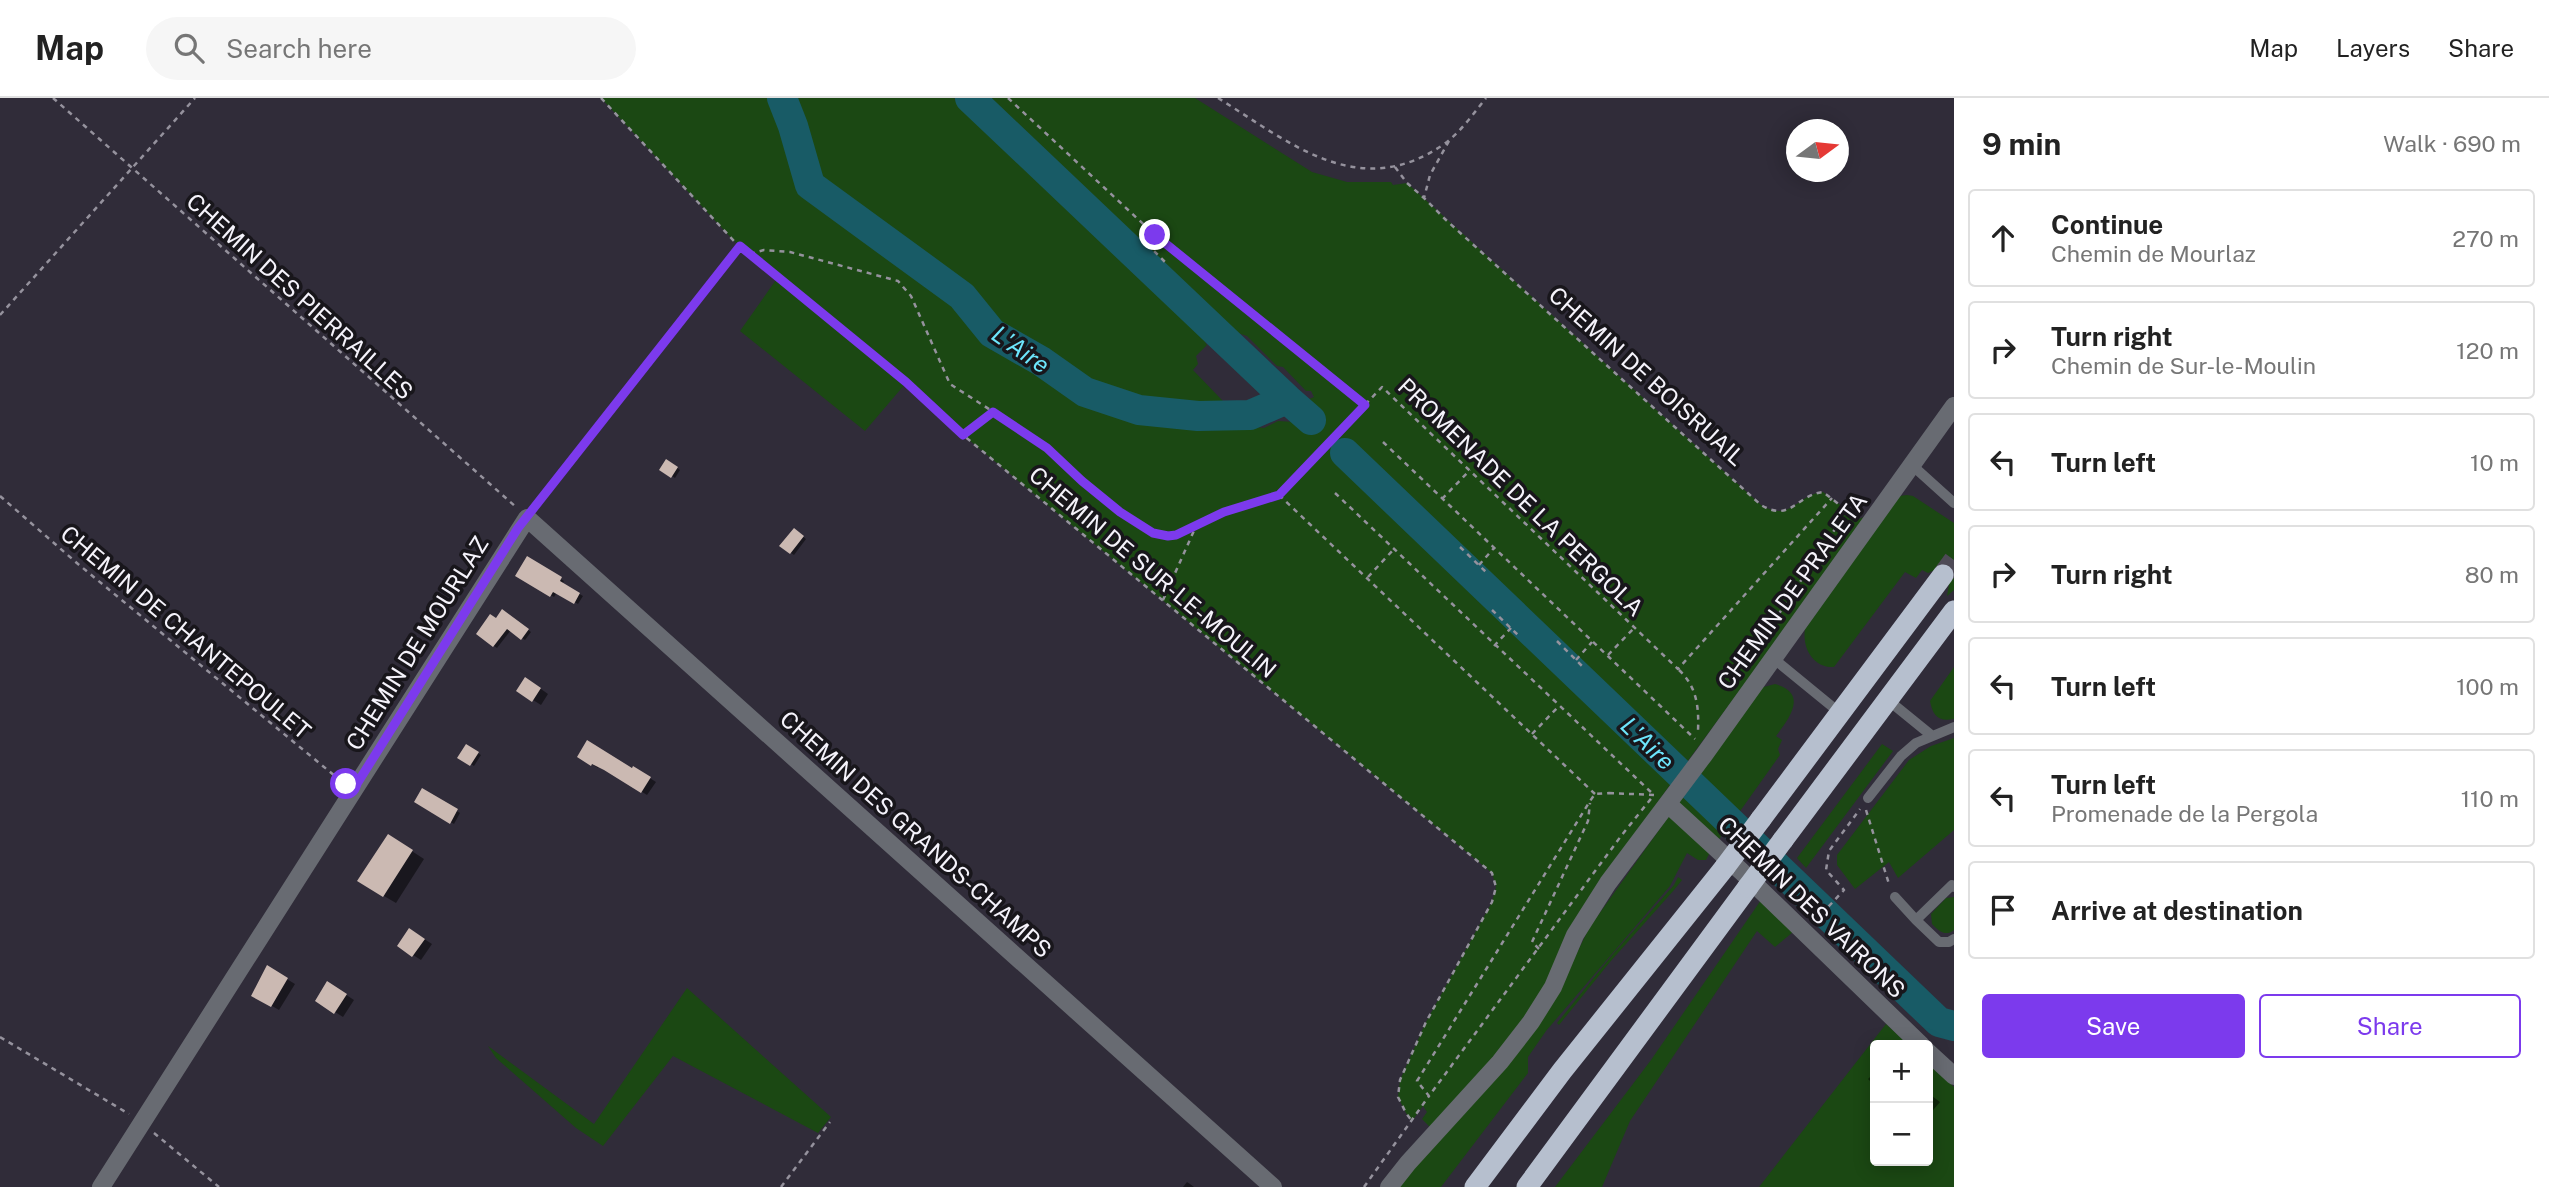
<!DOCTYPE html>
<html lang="en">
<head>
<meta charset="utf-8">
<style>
  :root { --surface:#fff; --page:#f6f6f6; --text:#222; --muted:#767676; --line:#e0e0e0; --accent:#7c3aed }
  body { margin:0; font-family:"Public Sans",sans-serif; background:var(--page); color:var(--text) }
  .controls { position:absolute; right:21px; bottom:21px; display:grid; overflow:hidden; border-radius:7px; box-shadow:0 4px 18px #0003 }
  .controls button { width:63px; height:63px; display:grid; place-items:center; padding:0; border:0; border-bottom:2px solid var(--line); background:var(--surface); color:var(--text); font:35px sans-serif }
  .compass { position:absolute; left:1786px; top:21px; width:63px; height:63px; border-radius:50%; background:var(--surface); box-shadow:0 4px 18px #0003; rotate:75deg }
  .stop { position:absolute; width:21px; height:21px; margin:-16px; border:5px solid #7c3aed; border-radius:50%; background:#fff }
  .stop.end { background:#7c3aed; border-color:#fff; box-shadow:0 2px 7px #0008 }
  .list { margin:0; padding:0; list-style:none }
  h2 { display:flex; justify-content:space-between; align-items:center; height:91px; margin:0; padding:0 28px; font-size:30px }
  h2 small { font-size:23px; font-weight:400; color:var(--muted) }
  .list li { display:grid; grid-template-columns:46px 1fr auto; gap:21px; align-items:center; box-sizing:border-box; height:98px; margin:0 14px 14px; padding:0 14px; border:2px solid var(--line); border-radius:7px }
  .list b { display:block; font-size:26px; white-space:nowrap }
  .list p { margin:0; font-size:23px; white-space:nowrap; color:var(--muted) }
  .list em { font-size:23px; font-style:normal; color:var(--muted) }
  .actions { display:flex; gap:14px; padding:21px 28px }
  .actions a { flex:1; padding:16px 0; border:2px solid var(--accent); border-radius:7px; text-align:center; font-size:24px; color:var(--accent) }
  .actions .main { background:var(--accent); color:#fff }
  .icon { flex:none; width:38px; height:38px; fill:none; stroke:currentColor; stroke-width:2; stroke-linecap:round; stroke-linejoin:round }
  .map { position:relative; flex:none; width:1954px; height:1089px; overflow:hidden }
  header { display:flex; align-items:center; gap:42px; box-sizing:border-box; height:98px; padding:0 35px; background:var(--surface); border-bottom:2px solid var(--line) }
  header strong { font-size:33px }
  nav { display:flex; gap:38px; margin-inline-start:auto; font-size:24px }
  .search { width:490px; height:63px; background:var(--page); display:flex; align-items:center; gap:18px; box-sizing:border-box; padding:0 24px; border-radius:38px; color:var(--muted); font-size:26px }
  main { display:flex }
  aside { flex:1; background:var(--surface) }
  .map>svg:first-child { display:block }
  .green { fill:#1b4813 }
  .shadow { fill:#0007 }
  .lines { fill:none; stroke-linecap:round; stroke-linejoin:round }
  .river { stroke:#185b66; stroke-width:30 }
  .building { fill:#cbb9b2 }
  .highway-tunnel { stroke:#4e4a56; stroke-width:21; stroke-dasharray:21 10; stroke-linecap:butt }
  .path { stroke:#95929d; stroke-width:2.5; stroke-dasharray:5 5; stroke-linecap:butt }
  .lane { stroke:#686b72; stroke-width:10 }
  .street { stroke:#686b72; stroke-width:18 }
  .highway { stroke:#b6bfce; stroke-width:21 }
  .highway-bridge { stroke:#b6bfce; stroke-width:21 }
  .route { stroke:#7c3aed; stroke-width:9 }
  .labels { text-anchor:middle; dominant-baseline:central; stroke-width:7; stroke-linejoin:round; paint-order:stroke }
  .street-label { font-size:23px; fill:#f5f3fb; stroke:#18161b }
  .water-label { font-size:24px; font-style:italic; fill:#6de6fc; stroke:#18161b }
</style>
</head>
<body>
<header>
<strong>Map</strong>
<div class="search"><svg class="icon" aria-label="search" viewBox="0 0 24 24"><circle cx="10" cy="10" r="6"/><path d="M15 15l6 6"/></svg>Search here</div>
<nav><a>Map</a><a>Layers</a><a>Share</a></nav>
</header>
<main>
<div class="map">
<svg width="1954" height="1089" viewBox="0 0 1954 1089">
  <rect width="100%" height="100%" fill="#302c39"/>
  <path class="green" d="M 601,0 L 954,0 L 1134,176 L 1195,228 L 1207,247 L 1196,258 L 1198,266 L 1193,272 L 1247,328 L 1264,330 L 1278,323 L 1311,325 L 1309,301 L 1314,299 L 1311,293 L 1306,293 L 1283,269 L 1277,268 L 1247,238 L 1238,235 L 991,0 L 1195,0 L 1312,74 L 1347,84 L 1391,84 L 1393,87 L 1407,85 L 1761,407 C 1791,425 1796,397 1823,394 L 1859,421 L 1869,417 L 1659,702 L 1608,785 L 1553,889 L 1436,1035 L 1422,1021 L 1427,1014 L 1423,1008 L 1412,1023 L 1406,1015 L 1398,999 L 1400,982 L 1426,924 L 1492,804 L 1496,789 L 1492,775 L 963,337 L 906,285 L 865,333 L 740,233 L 778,179 L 734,143 Z
    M 1907,397 L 1913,398 L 1954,425 L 1954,492 L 1947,498 L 1950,481 L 1939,470 L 1928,475 L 1922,472 L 1916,480 L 1905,474 L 1834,569 C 1813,570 1802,550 1805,531 L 1899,398 Z
    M 1954,569 L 1954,621 C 1938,624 1933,618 1930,603 Z
    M 1775,586 C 1809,595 1789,621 1776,638 L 1782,642 L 1778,651 L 1780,657 L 1738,716 L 1697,676 L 1760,590 Z
    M 1954,640 L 1954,732 L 1898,780 L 1889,764 L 1855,791 L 1837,767 L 1837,757 L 1909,662 L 1931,648 Z
    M 1882,646 L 1893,653 L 1806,770 L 1797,760 Z
    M 1685,694 L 1725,733 L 1717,744 L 1678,708 L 1678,702 Z
    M 1669,718 L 1710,754 L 1706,762 L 1698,762 L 1687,755 L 1670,788 L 1546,933 L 1528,959 L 1528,975 L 1441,1089 L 1397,1089 L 1554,902 L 1589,830 Z
    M 1678,779 L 1682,782 L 1674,792 L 1610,864 L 1559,927 L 1557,925 L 1613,856 L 1674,787 Z
    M 1954,799 L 1954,832 C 1945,839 1939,833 1932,826 L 1931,816 L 1946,800 Z
    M 1761,802 L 1793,834 L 1775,849 L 1757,833 L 1630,1023 L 1602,1089 L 1555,1089 L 1651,962 Z
    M 687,890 L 831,1019 L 818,1035 L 673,958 L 603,1048 L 576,1030 L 496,960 L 488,948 L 594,1026 Z
    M 1886,926 L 1909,947 L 1875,947 L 1875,1063 L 1928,1063 L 1928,965 L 1954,989 L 1954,1089 L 1759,1089 Z"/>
  <path class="shadow" d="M 667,363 L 680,372 L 675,380 L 662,371 Z
    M 797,434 L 806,441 L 794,457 L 791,455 Z
    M 527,461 L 564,483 L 562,486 L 583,498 L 578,506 L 557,494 L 554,499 L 517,477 Z
    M 506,515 L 531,534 L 525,542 L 511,532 L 497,550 L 494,548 L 496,522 Z
    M 534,586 L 548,596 L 541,607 L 533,602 Z
    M 466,648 L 481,657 L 474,668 L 460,659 Z
    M 579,658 L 634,670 L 656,684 L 647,697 L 610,674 L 599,668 L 598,670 Z
    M 423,693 L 460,715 L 454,726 L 417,704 Z
    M 401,746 L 424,761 L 396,805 L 384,798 Z
    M 418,837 L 432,846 L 421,862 L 413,857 Z
    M 267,869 L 295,886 L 279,912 L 253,897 Z
    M 328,885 L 354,902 L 343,919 L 335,914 Z
    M 1875,974 L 1875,988 L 1868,981 Z
    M 1928,995 L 1940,1004 L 1928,1018 Z
    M 1187,1084 L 1190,1086 L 1194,1089 L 1183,1089 Z"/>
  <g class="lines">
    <path class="river" d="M 782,0 L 793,28 L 810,87 L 962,198 L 992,235 L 1041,263 L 1085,294 L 1139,312 L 1198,318 L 1250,317 L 1287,301 L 1311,322
      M 970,0 L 1287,301
      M 1345,355 L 1939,924 L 1954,928"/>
  </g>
  <path class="building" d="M 666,361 L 678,369 L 671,380 L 659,372 Z
    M 794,430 L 804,438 L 790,456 L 779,448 Z
    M 527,458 L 562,479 L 560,483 L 580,495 L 574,506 L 553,494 L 550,499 L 515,478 Z
    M 502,511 L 529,531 L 521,542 L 507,531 L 493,549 L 476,536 L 490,516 L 496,520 Z
    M 525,579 L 541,590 L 532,604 L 516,593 Z
    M 587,642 L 632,670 L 633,668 L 651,679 L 641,695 L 604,672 L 592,666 L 591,668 L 577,659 Z
    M 466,646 L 479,654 L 470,668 L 457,660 Z
    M 422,690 L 458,711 L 450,726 L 414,704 Z
    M 388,736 L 413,752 L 383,799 L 357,783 Z
    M 409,830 L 425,841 L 412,859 L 397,848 Z
    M 267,867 L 288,880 L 271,909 L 251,898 Z
    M 327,883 L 347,896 L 334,916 L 315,903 Z"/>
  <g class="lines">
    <path class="highway-tunnel" d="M 1943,477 L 1954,462"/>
    <path class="path" d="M 53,0 L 516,409
      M 601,0 L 734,143 L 906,284 L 963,337 L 1492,775 L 1496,789 L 1492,804 L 1426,924 L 1400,982 L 1398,999 L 1406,1015 L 1412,1023
      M 1008,0 L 1169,150 L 1365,307
      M 1218,0 C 1292,46 1361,106 1447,44 C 1462,32 1474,15 1486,0
      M 1449,43 L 1430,77 L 1424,100 L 1446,122 L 1761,407 C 1791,425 1796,397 1823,394 L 1854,418
      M 1395,69 L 1407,85 L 1424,100
      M 1140,139 L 1167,166
      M 750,156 L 764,152 L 790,154 L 898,183 L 911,198 L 950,286 L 1034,340 L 1082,383 L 1120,414 L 1153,435 L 1176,437 L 1224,413 L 1279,397
      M 0,217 L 195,0
      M 963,337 L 993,314
      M 1383,344 L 1695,641
      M 1335,395 L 1653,696
      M 0,398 L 78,466 L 341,683
      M 1442,401 L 1470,372
      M 536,407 L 740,148
      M 1460,449 L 1486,474
      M 1479,467 L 1494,450
      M 1368,479 L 1394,451
      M 1163,502 L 1197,426
      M 1492,512 L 1518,537
      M 1557,543 L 1583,569
      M 1494,548 L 1511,530
      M 1608,557 L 1635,529
      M 1576,562 L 1592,544
      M 1745,567 L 1847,413
      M 1679,572 C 1697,589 1699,609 1698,633
      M 1532,636 L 1558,609
      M 1609,695 L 1654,697 L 1621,738 L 1429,998 L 1417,983 L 1590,703 L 1595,696 Z
      M 1595,696 L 1279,397 L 1382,289 L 1678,571 L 1832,400
      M 1866,712 L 1889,786
      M 1815,823 L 1844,792 L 1826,772 L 1829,753 L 1860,711
      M 1539,851 L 1532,844 L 1588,723 L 1590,705
      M 0,939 L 129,1016
      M 154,1035 L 219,1089
      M 781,1089 L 830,1024
      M 1364,1089 L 1429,998"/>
    <path class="lane" d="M 1913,368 L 1954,405
      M 1774,561 L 1840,615
      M 1888,602 L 1931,637
      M 1868,700 L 1901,658 L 1916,645 L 1954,629
      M 1895,799 L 1916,822 L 1952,787 L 1954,789
      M 1916,822 L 1939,844 L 1949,844 L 1954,841"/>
    <path class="street" d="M 1668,706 L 1741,773 L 1921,947
      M 1928,954 L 1954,978
      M 101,1089 L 527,420 L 1273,1089
      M 1389,1089 L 1408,1065 L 1500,964 L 1531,924 L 1553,889 L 1575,837 L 1608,785 L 1704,657 L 1954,308"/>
    <path class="highway" d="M 1761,721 L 1943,477
      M 1783,742 L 1954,513
      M 1475,1089 L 1562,973 L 1725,769
      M 1527,1089 L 1748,789"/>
    <path class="highway-bridge" d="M 1725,769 L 1761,721
      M 1748,789 L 1783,742"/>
  </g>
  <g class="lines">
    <path class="route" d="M 346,686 L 353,692 L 518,430 L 740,148 L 906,284 L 963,337 L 993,314 L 1047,350 L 1082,383 L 1120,414 L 1153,435 L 1168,438 L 1176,437 L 1224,414 L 1279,397 L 1365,307 L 1155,137"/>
  </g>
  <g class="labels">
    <g class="street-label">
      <text transform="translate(300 198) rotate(42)">CHEMIN DES PIERRAILLES</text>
      <text transform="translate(1647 278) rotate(42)">CHEMIN DE BOISRUAIL</text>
      <text transform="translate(1521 399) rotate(44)">PROMENADE DE LA PERGOLA</text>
      <text transform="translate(1153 474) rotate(40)">CHEMIN DE SUR-LE-MOULIN</text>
      <text transform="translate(1792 493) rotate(-54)">CHEMIN DE PRALETA</text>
      <text transform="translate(186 534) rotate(40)">CHEMIN DE CHANTEPOULET</text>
      <text transform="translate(417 545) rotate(-58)">CHEMIN DE MOURLAZ</text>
      <text transform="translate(916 736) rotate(42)">CHEMIN DES GRANDS-CHAMPS</text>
      <text transform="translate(1812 809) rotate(44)">CHEMIN DES VAIRONS</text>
    </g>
    <g class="water-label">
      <text transform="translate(1021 251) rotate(35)">L'Aire</text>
      <text transform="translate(1648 645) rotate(44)">L'Aire</text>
    </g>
  </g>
</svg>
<div class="controls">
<button>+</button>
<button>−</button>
</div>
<svg class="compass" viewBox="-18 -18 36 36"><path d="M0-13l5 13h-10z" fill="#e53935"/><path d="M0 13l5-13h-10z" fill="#767676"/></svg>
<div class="stop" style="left:346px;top:686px"></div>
<div class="stop end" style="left:1155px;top:137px"></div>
</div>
<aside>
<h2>9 min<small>Walk · 690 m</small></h2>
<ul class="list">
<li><svg class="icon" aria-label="ahead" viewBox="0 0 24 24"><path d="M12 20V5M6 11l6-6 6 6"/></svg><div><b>Continue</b><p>Chemin de Mourlaz</p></div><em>270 m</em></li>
<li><svg class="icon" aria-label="right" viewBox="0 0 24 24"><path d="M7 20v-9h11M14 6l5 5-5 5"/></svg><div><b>Turn right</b><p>Chemin de Sur-le-Moulin</p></div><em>120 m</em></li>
<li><svg class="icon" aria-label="left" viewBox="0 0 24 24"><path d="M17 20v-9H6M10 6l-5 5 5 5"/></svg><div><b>Turn left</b></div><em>10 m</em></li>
<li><svg class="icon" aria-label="right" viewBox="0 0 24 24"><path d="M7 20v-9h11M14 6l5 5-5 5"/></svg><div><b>Turn right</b></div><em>80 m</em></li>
<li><svg class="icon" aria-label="left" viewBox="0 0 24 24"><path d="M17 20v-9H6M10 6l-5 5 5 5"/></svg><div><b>Turn left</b></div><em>100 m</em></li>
<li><svg class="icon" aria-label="left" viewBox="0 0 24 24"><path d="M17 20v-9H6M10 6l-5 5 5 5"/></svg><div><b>Turn left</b><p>Promenade de la Pergola</p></div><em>110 m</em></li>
<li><svg class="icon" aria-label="arrive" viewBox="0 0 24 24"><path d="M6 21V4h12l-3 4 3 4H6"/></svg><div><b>Arrive at destination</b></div></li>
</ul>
<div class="actions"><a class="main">Save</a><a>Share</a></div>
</aside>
</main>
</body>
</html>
